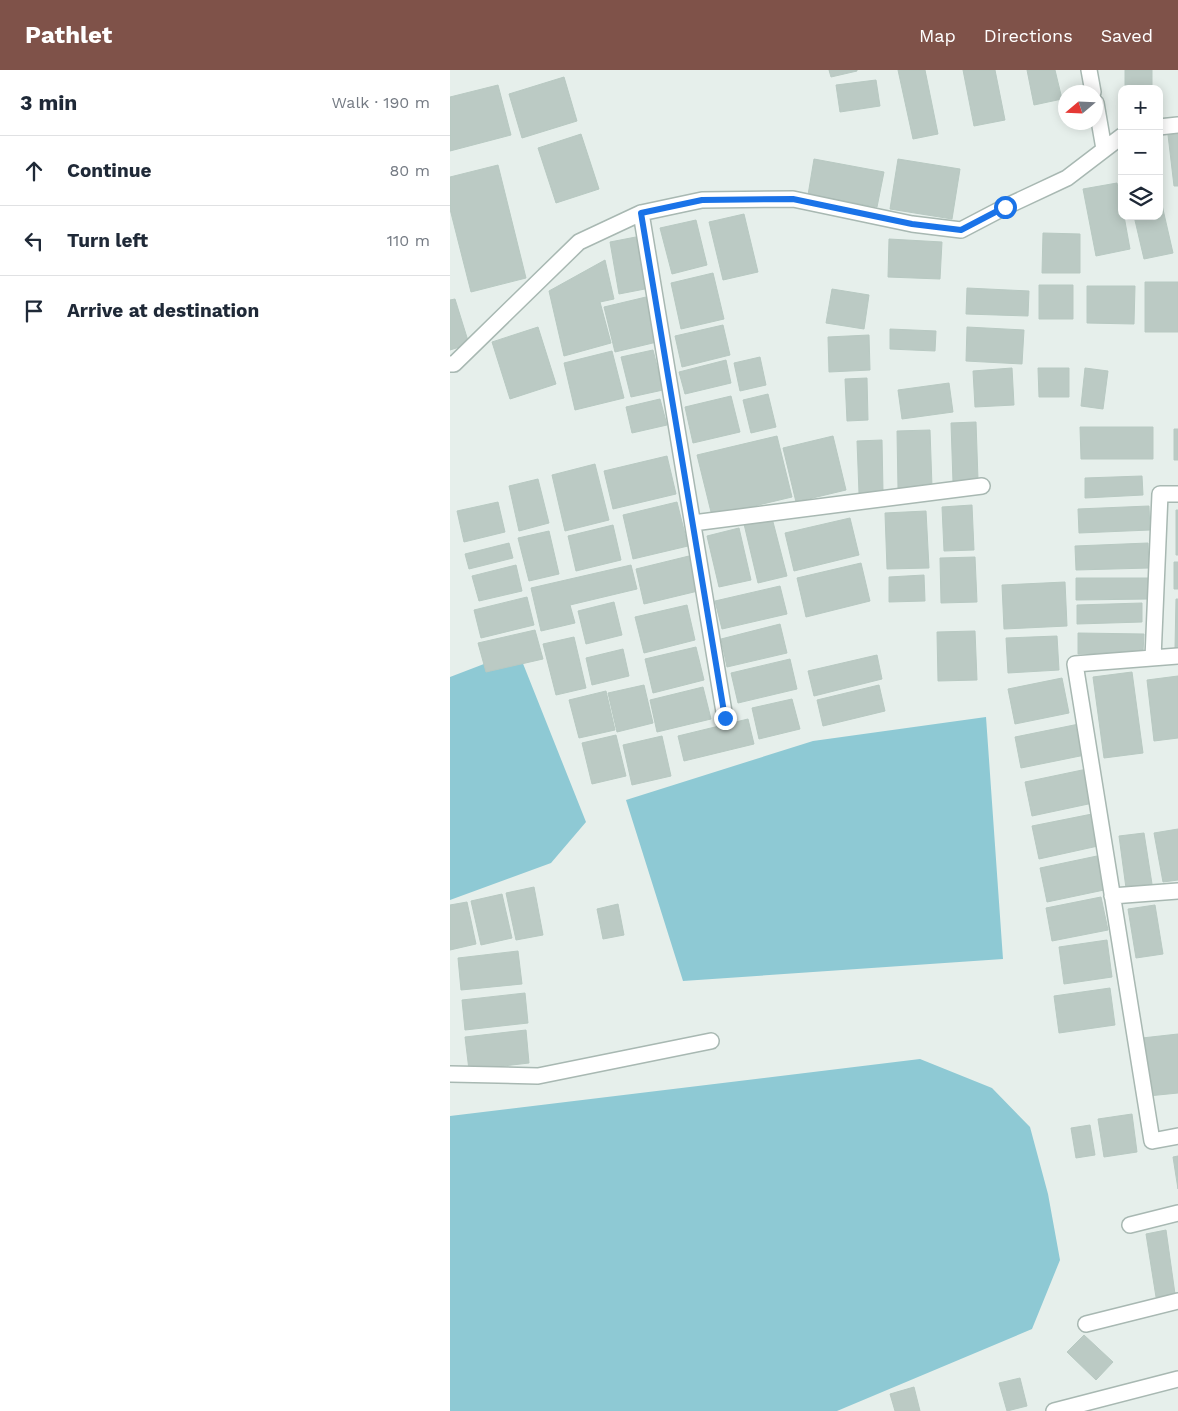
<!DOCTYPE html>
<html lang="en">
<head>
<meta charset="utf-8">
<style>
  :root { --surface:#fff; --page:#f6f6f7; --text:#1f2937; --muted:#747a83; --line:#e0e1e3; --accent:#7f5249 }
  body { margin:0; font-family:"Work Sans",sans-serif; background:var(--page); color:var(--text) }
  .controls { position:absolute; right:15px; top:15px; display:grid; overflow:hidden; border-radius:10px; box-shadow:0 2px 12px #0003 }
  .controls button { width:45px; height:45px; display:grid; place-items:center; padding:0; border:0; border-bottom:1px solid var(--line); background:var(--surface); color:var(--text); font:25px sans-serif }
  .compass { position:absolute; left:608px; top:15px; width:45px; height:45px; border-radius:50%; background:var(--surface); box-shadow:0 2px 12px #0003; rotate:251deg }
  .stop { position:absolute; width:15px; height:15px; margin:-11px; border:4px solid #1a73e8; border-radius:50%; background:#fff }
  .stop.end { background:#1a73e8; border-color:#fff; box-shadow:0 1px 5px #0008 }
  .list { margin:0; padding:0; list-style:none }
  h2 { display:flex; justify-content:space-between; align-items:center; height:65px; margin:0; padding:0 20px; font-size:21px }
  h2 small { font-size:16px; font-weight:400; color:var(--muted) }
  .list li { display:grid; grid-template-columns:32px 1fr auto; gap:15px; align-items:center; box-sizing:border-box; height:70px; padding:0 20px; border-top:1px solid var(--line) }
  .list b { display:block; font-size:19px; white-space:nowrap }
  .list em { font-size:16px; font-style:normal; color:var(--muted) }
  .icon { flex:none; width:28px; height:28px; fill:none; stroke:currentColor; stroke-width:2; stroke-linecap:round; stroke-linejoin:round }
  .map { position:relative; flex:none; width:728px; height:1341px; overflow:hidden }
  header { display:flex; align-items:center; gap:30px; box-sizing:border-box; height:70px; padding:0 25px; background:var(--accent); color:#fff }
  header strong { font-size:24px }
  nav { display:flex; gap:28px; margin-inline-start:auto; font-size:18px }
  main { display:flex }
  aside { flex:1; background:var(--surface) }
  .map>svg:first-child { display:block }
  .water { fill:#8ec9d4 }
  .building { fill:#bbcac4; stroke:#b8c9c2 }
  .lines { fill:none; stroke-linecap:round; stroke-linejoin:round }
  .minor-casing { stroke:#a8b8b2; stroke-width:18 }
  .minor { stroke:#fff; stroke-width:15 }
  .route { stroke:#1a73e8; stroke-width:6 }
</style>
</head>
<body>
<header>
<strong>Pathlet</strong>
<nav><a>Map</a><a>Directions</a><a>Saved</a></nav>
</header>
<main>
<aside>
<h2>3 min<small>Walk · 190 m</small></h2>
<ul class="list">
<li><svg class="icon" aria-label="ahead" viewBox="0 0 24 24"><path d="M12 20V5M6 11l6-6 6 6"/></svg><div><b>Continue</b></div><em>80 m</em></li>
<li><svg class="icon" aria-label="left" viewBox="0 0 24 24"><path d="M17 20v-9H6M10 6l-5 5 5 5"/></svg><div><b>Turn left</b></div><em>110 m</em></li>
<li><svg class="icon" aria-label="arrive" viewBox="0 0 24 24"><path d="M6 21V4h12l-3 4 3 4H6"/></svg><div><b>Arrive at destination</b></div></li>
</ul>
</aside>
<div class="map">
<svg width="728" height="1341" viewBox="0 0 728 1341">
  <rect width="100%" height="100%" fill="#e6efeb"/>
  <path class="water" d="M 68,581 L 136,752 L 101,793 L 0,830 L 0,607 Z
    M 536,647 L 553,889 L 233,911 L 176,730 L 363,671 Z
    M 470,989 L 542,1018 L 580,1057 L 598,1124 L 610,1190 L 582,1259 L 387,1341 L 0,1341 L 0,1046 Z"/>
  <path class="building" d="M 379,0 L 407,0 L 407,1 L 381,7 Z
    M 448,0 L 475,0 L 488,64 L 463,69 Z
    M 513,0 L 545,0 L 555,50 L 524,56 Z
    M 577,0 L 605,0 L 612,29 L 584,35 Z
    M 675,0 L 702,0 L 702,18 L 675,17 Z
    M 114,7 L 127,51 L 72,68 L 59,24 Z
    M 426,10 L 430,36 L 390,42 L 386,15 Z
    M 48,15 L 61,65 L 0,81 L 0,27 Z
    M 131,64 L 149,119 L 106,133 L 88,78 Z
    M 728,64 L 728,116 L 724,116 L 718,65 Z
    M 364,89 L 434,102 L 427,137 L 358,125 Z
    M 448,89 L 510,99 L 502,149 L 440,139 Z
    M 48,95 L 76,208 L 21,222 L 0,139 L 0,107 Z
    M 667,113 L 672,137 L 672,146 L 674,146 L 680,179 L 646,186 L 633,119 Z
    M 712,135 L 723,183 L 694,189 L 684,146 L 709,146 L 709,136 Z
    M 294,144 L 308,202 L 273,210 L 259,152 Z
    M 246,150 L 257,195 L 222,204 L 210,158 Z
    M 593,163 L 630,164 L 630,203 L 592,203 Z
    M 191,166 L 200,218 L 169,224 L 160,172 Z
    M 439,169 L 492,172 L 490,209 L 438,207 Z
    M 155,190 L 164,229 L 150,232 L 161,273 L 114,286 L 99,221 Z
    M 263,203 L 274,249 L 231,259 L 221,213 Z
    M 695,212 L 728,212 L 728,262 L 695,262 Z
    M 589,215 L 623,215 L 623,249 L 589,249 Z
    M 637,216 L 685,216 L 684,254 L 637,253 Z
    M 517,218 L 579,221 L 578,246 L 516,244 Z
    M 382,219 L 419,225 L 414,259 L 376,253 Z
    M 196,227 L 207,272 L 165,282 L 154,237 Z
    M 5,229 L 19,274 L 0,280 L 0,230 Z
    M 273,255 L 280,285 L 232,297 L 225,266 Z
    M 88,257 L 106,314 L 60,329 L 42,272 Z
    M 517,257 L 574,260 L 572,294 L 516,291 Z
    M 440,259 L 486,261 L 485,281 L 440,279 Z
    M 419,265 L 420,300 L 379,302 L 378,267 Z
    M 203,280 L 213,320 L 181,327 L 171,287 Z
    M 162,281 L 174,328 L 125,340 L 114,293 Z
    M 310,287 L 316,315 L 290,321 L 284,293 Z
    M 276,290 L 281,313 L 235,324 L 229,302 Z
    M 562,298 L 564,335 L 525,337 L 523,301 Z
    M 588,298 L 619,298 L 619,327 L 589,327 Z
    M 635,298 L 658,301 L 653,339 L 631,336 Z
    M 417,308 L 418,350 L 397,351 L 395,309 Z
    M 499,313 L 503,342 L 452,349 L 448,320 Z
    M 318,324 L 326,357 L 301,363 L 293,330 Z
    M 281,326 L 290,362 L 243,373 L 235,337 Z
    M 210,329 L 217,355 L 182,363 L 176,337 Z
    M 526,352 L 528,410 L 503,412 L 501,353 Z
    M 630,357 L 703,357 L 703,389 L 631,389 Z
    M 724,359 L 728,359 L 728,390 L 724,390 Z
    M 480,360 L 482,417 L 448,418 L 447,361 Z
    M 327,366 L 342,427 L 262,446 L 247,385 Z
    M 383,366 L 396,420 L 346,432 L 333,378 Z
    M 432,370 L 433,422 L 409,423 L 407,371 Z
    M 217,386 L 226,424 L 163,439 L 154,401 Z
    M 145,394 L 159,450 L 115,461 L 102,405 Z
    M 692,406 L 693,425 L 635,428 L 635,408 Z
    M 88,409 L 99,453 L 69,461 L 59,416 Z
    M 48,432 L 55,462 L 14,472 L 7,441 Z
    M 227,432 L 238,476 L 183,489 L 173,445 Z
    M 522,435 L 524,480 L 494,481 L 492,437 Z
    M 699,436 L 700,460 L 629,463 L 628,439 Z
    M 726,440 L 728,440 L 728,485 L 726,485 Z
    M 476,441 L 479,498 L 437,499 L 435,443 Z
    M 322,448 L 337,506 L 308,513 L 294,454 Z
    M 400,448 L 409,485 L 344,501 L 335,463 Z
    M 163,455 L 171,490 L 126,501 L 118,466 Z
    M 289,458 L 301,510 L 269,517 L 257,466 Z
    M 99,461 L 109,504 L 79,511 L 68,468 Z
    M 59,473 L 63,488 L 19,499 L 15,484 Z
    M 698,473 L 699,498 L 626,500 L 625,476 Z
    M 239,486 L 248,521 L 194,534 L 186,499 Z
    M 525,487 L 527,532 L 491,533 L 490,488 Z
    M 724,492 L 728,492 L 728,519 L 724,519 Z
    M 411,493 L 420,531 L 356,547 L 347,508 Z
    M 66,495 L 72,521 L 29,531 L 22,506 Z
    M 181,495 L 187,519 L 120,535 L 125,553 L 91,561 L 81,518 Z
    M 474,505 L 475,531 L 439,532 L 439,507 Z
    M 626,508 L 699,508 L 699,529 L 626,530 Z
    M 615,512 L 617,556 L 554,559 L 552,515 Z
    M 330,516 L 337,544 L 272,559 L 265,531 Z
    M 77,527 L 84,555 L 31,568 L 24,540 Z
    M 726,529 L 728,529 L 728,578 L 725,578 Z
    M 164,532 L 172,565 L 136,574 L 128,541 Z
    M 692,533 L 692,552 L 627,554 L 627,535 Z
    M 237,535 L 245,570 L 194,583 L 185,547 Z
    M 330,554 L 337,583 L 277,597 L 271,569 Z
    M 85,560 L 93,589 L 36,602 L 28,573 Z
    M 525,561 L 527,610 L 488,611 L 487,562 Z
    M 628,563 L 694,564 L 693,582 L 628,584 Z
    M 607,566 L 609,600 L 558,603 L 556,568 Z
    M 124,567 L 136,618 L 106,625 L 93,574 Z
    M 246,577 L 254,610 L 203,623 L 195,589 Z
    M 173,579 L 179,606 L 142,615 L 136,588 Z
    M 427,585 L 432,609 L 364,626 L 358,601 Z
    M 340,589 L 347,619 L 288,633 L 281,603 Z
    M 682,602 L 693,683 L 654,688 L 643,607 Z
    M 728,606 L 728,668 L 704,671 L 697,610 Z
    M 612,608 L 619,643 L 565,654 L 558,619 Z
    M 194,615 L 203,653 L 167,662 L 158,623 Z
    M 429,615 L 435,641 L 373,656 L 367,630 Z
    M 253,617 L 261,649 L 207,662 L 200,630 Z
    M 156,621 L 165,660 L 129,668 L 119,630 Z
    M 342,629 L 350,659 L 309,669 L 302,638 Z
    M 298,649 L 304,674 L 234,691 L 228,666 Z
    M 629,654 L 635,685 L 571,698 L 565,667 Z
    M 166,665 L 176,706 L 142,714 L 132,673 Z
    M 212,666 L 221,706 L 182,715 L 173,675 Z
    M 637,699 L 643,733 L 582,746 L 575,712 Z
    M 642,744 L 648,776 L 589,789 L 582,756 Z
    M 728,759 L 728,810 L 713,812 L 704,763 Z
    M 694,763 L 702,814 L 676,818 L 669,766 Z
    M 647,786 L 654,820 L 597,832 L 590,798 Z
    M 84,817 L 93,865 L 66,870 L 56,823 Z
    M 52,824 L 62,868 L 31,875 L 21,831 Z
    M 651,827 L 658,860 L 602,871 L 596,838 Z
    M 17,832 L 26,874 L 0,880 L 0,835 Z
    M 168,834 L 174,865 L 153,869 L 147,839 Z
    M 705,835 L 713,884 L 686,888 L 678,839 Z
    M 657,870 L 662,907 L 614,914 L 609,877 Z
    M 68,881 L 72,914 L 11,920 L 8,888 Z
    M 660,918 L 665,955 L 609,963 L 604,926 Z
    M 75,923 L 78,953 L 15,960 L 12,930 Z
    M 76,960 L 79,993 L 19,1000 L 15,967 Z
    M 728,964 L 728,1023 L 698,1026 L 692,968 Z
    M 682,1044 L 687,1082 L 654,1087 L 648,1049 Z
    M 640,1055 L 645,1085 L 626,1088 L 621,1058 Z
    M 728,1086 L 728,1119 L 723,1087 Z
    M 716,1160 L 725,1224 L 706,1227 L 696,1164 Z
    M 634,1265 L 663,1292 L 646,1310 L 617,1282 Z
    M 570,1308 L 577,1336 L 557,1341 L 549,1313 Z
    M 464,1317 L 470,1341 L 445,1341 L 440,1324 Z"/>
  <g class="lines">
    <defs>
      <path id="minor" d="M 639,0 L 643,22
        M 646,33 L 654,79
        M 709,57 L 728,55
        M 191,143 L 275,648
        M 0,294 L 4,294 L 129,172 L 191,143 L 252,130 L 343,129 L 462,154 L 511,160 L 555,137 L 617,108 L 672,66
        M 243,453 L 532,416
        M 728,586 L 625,594 L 702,1071 L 728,1066
        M 703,588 L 710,424 L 728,424
        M 662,826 L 728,821
        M 0,1004 L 88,1006 L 261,971
        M 680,1155 L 728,1143
        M 636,1254 L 728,1231
        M 604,1341 L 728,1309"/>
    </defs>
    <use href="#minor" class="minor-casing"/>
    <use href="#minor" class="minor"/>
  </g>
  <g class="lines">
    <path class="route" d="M 275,648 L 191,143 L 252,130 L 343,129 L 462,154 L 511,160 L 555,137"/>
  </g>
</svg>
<div class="controls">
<button>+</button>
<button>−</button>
<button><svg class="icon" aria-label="layers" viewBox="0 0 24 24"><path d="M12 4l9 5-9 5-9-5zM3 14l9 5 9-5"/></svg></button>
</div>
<svg class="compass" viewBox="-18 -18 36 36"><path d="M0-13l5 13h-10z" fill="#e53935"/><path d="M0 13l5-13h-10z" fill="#747a83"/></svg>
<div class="stop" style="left:555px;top:137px"></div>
<div class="stop end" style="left:275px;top:648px"></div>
</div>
</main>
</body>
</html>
